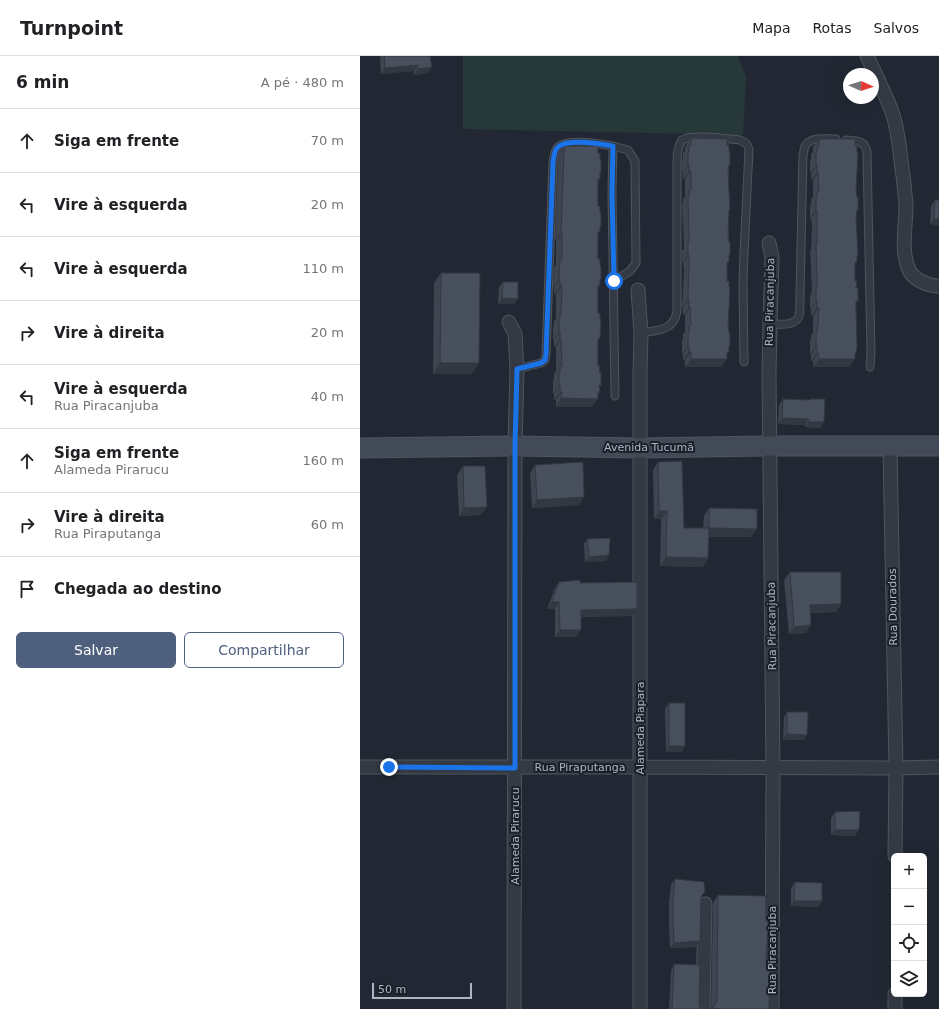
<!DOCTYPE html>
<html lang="pt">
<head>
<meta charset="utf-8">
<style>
  :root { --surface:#fff; --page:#f2f2f2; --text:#202124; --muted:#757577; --line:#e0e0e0; --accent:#4f607e }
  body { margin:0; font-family:"DejaVu Sans",sans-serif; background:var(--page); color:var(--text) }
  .controls { position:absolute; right:12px; bottom:12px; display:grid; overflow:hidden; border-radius:6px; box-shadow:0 4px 16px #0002 }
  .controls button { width:36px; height:36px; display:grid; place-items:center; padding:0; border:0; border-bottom:1px solid var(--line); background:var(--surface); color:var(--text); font:20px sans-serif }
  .compass { position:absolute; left:483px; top:12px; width:36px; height:36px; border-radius:50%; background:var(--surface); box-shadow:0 4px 16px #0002; rotate:93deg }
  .scale { position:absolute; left:12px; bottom:10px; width:100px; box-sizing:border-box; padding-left:4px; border:2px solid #aeb5c1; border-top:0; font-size:11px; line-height:14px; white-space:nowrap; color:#aeb5c1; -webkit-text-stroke:3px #1a1f29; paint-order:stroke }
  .stop { position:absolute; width:12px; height:12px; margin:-9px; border:3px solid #1a73e8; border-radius:50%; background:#fff }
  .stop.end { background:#1a73e8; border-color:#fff; box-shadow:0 1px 4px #0008 }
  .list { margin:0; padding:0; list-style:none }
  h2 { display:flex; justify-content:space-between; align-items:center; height:52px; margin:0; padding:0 16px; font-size:17px }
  h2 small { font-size:13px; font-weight:400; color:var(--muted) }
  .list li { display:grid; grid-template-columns:26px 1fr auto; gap:12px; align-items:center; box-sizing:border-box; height:64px; padding:0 16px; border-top:1px solid var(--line) }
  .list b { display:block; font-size:15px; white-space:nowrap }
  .list p { margin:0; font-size:13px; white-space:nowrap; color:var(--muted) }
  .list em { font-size:13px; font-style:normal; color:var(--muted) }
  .actions { display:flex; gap:8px; padding:12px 16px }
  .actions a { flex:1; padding:9px 0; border:1px solid var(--accent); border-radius:6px; text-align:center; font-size:14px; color:var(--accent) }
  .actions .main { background:var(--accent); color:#fff }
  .icon { flex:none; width:22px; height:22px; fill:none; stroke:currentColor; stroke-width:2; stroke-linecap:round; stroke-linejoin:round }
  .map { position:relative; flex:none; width:579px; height:953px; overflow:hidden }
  header { display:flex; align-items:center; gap:24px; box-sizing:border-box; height:56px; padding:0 20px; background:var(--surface); border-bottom:1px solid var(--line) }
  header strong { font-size:19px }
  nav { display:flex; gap:22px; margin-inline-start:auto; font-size:14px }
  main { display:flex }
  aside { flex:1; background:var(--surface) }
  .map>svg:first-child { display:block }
  .green { fill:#273838 }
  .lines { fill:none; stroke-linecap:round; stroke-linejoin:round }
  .lane-casing { stroke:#4f555f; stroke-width:9 }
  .street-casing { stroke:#4f555f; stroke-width:15 }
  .secondary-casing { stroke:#4f555f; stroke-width:21 }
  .lane { stroke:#343a44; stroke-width:7 }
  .street { stroke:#343a44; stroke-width:13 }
  .secondary { stroke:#434a57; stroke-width:19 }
  .wall { fill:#3e4450 }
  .shaded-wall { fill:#323741 }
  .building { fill:#484f5d; stroke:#323741 }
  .route { stroke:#1a73e8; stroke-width:5 }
  .labels { text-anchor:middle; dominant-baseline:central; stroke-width:4; stroke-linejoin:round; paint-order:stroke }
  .street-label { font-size:11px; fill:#aeb5c1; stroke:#1a1f29 }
</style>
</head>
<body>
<header>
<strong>Turnpoint</strong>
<nav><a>Mapa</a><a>Rotas</a><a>Salvos</a></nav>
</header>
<main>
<aside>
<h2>6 min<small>A pé · 480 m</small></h2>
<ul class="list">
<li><svg class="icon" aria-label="ahead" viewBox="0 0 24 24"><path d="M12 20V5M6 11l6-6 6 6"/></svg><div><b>Siga em frente</b></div><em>70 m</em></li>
<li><svg class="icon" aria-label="left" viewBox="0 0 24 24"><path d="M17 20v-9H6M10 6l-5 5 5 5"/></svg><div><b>Vire à esquerda</b></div><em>20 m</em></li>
<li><svg class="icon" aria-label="left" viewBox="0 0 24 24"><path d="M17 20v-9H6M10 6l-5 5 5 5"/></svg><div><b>Vire à esquerda</b></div><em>110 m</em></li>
<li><svg class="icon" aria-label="right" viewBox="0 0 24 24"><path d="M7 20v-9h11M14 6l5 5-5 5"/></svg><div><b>Vire à direita</b></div><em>20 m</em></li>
<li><svg class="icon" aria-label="left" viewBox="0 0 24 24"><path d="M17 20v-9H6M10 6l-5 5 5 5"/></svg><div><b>Vire à esquerda</b><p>Rua Piracanjuba</p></div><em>40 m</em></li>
<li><svg class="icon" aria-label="ahead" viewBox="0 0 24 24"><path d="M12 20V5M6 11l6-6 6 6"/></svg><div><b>Siga em frente</b><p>Alameda Pirarucu</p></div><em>160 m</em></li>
<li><svg class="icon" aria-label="right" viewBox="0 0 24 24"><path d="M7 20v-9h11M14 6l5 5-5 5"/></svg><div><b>Vire à direita</b><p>Rua Piraputanga</p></div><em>60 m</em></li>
<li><svg class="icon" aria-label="arrive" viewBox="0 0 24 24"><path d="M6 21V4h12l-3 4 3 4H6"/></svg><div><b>Chegada ao destino</b></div></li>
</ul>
<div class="actions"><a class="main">Salvar</a><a>Compartilhar</a></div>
</aside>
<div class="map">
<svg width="579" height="953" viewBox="0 0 579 953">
  <rect width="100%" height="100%" fill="#212833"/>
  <path class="green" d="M 103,0 L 378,0 L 386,21 L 383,79 L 103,73 Z"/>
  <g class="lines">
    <defs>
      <path id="lane" d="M 486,84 C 497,85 505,84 507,96 L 511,297 L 510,311
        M 253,90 L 268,94 L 275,105 L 276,207 L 270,215 L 254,225
        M 410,268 C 418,268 435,271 439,260 C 440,256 440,243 440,238 L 443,99 C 444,96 444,92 445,90 C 451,80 466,83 476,83
        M 281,277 C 298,274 314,275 317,255 L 317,110 C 317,100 317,92 322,84 C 334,78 366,83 380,84 C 386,87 388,88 389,94 L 384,197 L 383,228 L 384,306
        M 157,313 L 181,307 L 185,304 L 186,298 L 193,106 C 194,101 194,95 198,91 C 208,82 241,88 253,90 L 252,137 L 255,340"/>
      <path id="street" d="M 507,0 C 515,18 525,37 532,56 C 538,72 540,96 542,113 C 544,125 545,137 546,149 C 546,170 540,197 550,216 C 556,225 569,230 579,230
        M 409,187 L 412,201 L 410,268 L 409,317 L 413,712 L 412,953
        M 278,234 L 281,277 L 280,316 L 280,953
        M 149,266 L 155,278 L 157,313 L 155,390 L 154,953
        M 530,391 L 536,712 L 535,800
        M 0,711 L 280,711 L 536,712 L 579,711
        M 343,953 L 345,848
        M 535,953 L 535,938"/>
      <path id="secondary" d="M 0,392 L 155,390 L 280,392 L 410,390 L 579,390"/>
    </defs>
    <use href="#lane" class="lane-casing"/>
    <use href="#street" class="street-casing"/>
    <use href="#secondary" class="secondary-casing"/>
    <use href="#lane" class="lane"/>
    <use href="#street" class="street"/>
    <use href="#secondary" class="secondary"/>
  </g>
  <path class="wall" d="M 21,0 L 70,0 L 68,17 L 54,19 L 54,15 L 21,18 L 20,1 Z
    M 331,82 L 367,89 L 369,110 L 369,206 L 367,208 L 369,291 L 367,299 L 367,303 L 361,311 L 325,311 L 325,304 L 323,304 L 323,298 L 322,298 L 322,285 L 323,283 L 323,278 L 325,276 L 325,259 L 323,259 L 323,252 L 322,252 L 324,214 L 323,207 L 322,207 L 322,194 L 324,193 L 324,188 L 322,149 L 323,148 L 323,143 L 325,141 L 325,123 L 323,123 L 323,117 L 322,117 L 322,104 L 323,102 L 323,97 L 325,95 L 325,91 Z
    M 459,83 L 496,135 L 498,154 L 496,156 L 497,206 L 495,208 L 495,225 L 496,232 L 498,245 L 496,247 L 496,252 L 497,290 L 497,291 L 496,297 L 495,299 L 495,303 L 489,311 L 453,311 L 453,305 L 451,305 L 451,298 L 450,298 L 450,285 L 451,284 L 451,279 L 453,277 L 453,260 L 451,260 L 451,253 L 450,253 L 450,240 L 451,238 L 452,234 L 450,195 L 451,194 L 452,169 L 451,163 L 450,163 L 450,150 L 451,148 L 451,143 L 453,141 L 453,124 L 451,124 L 451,117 L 450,117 L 450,104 L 451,103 L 451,98 L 453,96 L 453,91 Z
    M 205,90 L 238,97 L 241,117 L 240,118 L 240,123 L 238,125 L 238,150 L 240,171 L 238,178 L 238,203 L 241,223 L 240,224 L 240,229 L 238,232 L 238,310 L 240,336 L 232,351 L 196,351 L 196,344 L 194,344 L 194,338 L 193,338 L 193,324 L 194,323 L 194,318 L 196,315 L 196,291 L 194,291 L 194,284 L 193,284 L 193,271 L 194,270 L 194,265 L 196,263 L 196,238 L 194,238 L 194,231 L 193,231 L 194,212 L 196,209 L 196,184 L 195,184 L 198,107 L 199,98 Z
    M 575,144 L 579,144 L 579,169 L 570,168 L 571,150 Z
    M 81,217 L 112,318 L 73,318 L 74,227 Z
    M 143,226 L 154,248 L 138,248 L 139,231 Z
    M 423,343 L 449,344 L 450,343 L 464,366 L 460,372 L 445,371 L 445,369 L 418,368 L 419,349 Z
    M 298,406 L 324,472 L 343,472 L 344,460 L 349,452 L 397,473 L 391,481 L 349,481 L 348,502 L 343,511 L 300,510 L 301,463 L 294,463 L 293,414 Z
    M 175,409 L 224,441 L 219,449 L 172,452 L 170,417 Z
    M 103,410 L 121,459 L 99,460 L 97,419 Z
    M 227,483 L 246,505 L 225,506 L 224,488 Z
    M 430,516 L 481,548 L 476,556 L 450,557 L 451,569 L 446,577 L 429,578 L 424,524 Z
    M 199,526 L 220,527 L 277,553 L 272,560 L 221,561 L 216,581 L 195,581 L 195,553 L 187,553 L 195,532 Z
    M 309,647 L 322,696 L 306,696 L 305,653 Z
    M 427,656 L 447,679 L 444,684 L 423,684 L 424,661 Z
    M 475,756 L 495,780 L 471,779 L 471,762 Z
    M 315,823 L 345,836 L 341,840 L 341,842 L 336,891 L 310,892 L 309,872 L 309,847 L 311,828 Z
    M 435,826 L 462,845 L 458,851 L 431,850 L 431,832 Z
    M 358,839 L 406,909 L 409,953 L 351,953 L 353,847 Z
    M 314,908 L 339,947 L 340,952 L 342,953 L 309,953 L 311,914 Z"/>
  <path class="shaded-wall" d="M 58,9 L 54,15 L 21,18 L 25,12 Z
    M 72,11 L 68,17 L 54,19 L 58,13 Z
    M 328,109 L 329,109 L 323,117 L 322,117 Z
    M 456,109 L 457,109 L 451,117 L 450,117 Z
    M 329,115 L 331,115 L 325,123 L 323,123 Z
    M 457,116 L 458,116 L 453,124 L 451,124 Z
    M 456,154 L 457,155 L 451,163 L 450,163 Z
    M 574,163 L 579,163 L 579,169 L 570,168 Z
    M 201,176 L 202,176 L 196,184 L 195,184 Z
    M 328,199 L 329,199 L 323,207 L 322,207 Z
    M 199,223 L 200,223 L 194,231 L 193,231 Z
    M 202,229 L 196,238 L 194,238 L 200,230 Z
    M 142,242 L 158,243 L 154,248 L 138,248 Z
    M 328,244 L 329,244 L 323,252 L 322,252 Z
    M 456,245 L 457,245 L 451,253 L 450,253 Z
    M 329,251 L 330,251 L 325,259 L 323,259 Z
    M 457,251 L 459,252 L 453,260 L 451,260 Z
    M 199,276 L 200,276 L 194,284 L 193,284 Z
    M 200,283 L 201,283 L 196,291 L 194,291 Z
    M 328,290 L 329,290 L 323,298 L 322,298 Z
    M 456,290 L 457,290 L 451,298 L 450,298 Z
    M 329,296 L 331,296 L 325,304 L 323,304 Z
    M 367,296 L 369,296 L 364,303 L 367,303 L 361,311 L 325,311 L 331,303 Z
    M 457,297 L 458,297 L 453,305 L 451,305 Z
    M 495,297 L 496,297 L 492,303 L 495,303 L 489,311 L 453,311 L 459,303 Z
    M 80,307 L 119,307 L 112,318 L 73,318 Z
    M 200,329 L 194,338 L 193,338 L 199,330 Z
    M 200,336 L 202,336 L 196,344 L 194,344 Z
    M 238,336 L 240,336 L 235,343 L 238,343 L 232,351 L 196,351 L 201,342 Z
    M 422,362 L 449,363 L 445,369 L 418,368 Z
    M 449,366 L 464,366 L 460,372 L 445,371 Z
    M 224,441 L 219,449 L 172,452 L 177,444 Z
    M 127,451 L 121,459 L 99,460 L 104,452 Z
    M 299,455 L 307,455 L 301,463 L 294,463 Z
    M 349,472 L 397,473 L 391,481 L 343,481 Z
    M 249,499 L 246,505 L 225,506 L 229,501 Z
    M 306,501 L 348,502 L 343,511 L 300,510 Z
    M 192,546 L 199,546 L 195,553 L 187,553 Z
    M 481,548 L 476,556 L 444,557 L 450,549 Z
    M 277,553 L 272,560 L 216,561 L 221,554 Z
    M 451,569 L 446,577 L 429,578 L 434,571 Z
    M 200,574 L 221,574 L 216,581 L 195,581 Z
    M 427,678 L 447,679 L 444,684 L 423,684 Z
    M 309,690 L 325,690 L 322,696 L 306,696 Z
    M 475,774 L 499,774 L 495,780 L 471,779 Z
    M 434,845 L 462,845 L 458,851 L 431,850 Z
    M 340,885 L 336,891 L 310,892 L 314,887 Z"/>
  <path class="building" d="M 24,0 L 70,0 L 72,11 L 58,13 L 58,9 L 25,12 Z
    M 331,82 L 367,83 L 367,89 L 369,89 L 369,96 L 370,96 L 370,109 L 369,109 L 368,115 L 370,154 L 369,154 L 368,180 L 369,186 L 370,186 L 370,199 L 369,199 L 369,206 L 367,206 L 367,225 L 369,225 L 369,231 L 370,231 L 368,270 L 369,277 L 370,277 L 370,290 L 369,290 L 369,296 L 367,296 L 367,303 L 331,303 L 331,296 L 329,296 L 329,290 L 328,290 L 328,277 L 329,276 L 329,270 L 331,270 L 330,251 L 329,251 L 329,244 L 328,244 L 329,206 L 329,199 L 328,199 L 328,186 L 329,186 L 329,180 L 328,141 L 329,141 L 329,134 L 331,134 L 331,115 L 329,115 L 329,109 L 328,109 L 328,96 L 329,96 L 329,89 L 331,89 Z
    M 459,83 L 495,83 L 495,90 L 497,90 L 497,96 L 498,96 L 496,135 L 497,141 L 498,141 L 498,154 L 497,154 L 496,161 L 498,200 L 497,200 L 497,206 L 495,206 L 495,225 L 497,225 L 496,232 L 498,232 L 498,245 L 496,245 L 496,252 L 497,290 L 496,297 L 495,297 L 495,303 L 459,303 L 458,297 L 457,297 L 457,290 L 456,290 L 456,277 L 457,277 L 457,271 L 458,270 L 459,252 L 457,251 L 457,245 L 456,245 L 456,232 L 457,232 L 457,225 L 456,187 L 457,187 L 457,155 L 456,154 L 456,141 L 457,142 L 457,135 L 459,135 L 458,116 L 457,116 L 457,109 L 456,109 L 456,96 L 457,96 L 457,90 L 459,90 Z
    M 205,90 L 238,90 L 238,97 L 240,97 L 240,103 L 241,104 L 241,117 L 240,116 L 240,123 L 238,123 L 238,150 L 240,150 L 240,157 L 241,157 L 241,170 L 240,170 L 240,176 L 238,176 L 238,203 L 240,203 L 240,210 L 241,210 L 241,223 L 240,223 L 240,229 L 238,229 L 238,257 L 240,257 L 240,263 L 241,263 L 240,283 L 238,283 L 238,310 L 240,310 L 239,316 L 241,316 L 241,330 L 239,329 L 240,336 L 238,336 L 238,343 L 201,342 L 202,336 L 200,336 L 200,329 L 199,330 L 199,316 L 200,316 L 200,310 L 202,310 L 201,283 L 200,283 L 200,276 L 199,276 L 199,263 L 200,263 L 200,257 L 201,257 L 202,229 L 200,230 L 200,223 L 199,223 L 200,203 L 202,203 L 202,176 L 201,176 L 204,98 Z
    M 575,144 L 579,144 L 579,163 L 574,163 Z
    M 81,217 L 120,217 L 119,307 L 80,307 Z
    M 143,226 L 158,226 L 158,243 L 142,242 Z
    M 423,343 L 450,344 L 450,343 L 465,343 L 464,366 L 449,366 L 449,363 L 422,362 Z
    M 322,405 L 324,472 L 349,472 L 348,502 L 306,501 L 307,455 L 299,455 L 298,406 Z
    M 223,406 L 224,441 L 177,444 L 175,409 Z
    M 103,410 L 125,410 L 127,451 L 104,452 Z
    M 349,452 L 397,453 L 397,473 L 349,472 Z
    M 250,482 L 249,499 L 229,501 L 227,483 Z
    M 430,516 L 481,516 L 481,548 L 450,549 L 451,569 L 434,571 Z
    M 220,524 L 220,527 L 277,526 L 277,553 L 221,554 L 221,574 L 200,574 L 199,546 L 192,546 L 199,526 Z
    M 309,647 L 325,647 L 325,690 L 309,690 Z
    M 427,656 L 448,656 L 447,679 L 427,678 Z
    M 500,755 L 499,774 L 475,774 L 475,756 Z
    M 315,823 L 344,826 L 345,836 L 342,839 L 341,842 L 340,885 L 314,887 L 313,866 L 313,842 Z
    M 435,826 L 462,827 L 462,845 L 434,845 Z
    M 358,839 L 406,840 L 406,865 L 408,865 L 406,909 L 410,909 L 409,953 L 360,953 L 351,952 L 355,949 L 357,945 Z
    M 314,908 L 340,909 L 339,947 L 340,952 L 342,953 L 312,953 Z"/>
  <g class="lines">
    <path class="route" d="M 29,711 L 155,712 L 155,390 L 157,313 L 181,307 L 185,304 L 186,298 L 193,106 C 194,101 194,94 198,91 C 208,82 241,88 253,90 L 252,137 L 254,225"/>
  </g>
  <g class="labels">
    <g class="street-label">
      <text transform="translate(410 246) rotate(-89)">Rua Piracanjuba</text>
      <text x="289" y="391">Avenida Tucumã</text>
      <text transform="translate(533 551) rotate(-91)">Rua Dourados</text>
      <text transform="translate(412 570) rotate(-91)">Rua Piracanjuba</text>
      <text transform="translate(280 672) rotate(-90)">Alameda Piapara</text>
      <text x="220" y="711">Rua Piraputanga</text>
      <text transform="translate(155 780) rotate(-90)">Alameda Pirarucu</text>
      <text transform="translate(412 894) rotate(-90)">Rua Piracanjuba</text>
    </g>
  </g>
</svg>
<div class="controls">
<button>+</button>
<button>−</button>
<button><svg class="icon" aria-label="locate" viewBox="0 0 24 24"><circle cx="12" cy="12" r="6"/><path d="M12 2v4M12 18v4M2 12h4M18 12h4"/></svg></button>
<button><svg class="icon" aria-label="layers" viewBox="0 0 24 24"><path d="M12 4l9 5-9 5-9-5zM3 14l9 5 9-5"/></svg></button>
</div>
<svg class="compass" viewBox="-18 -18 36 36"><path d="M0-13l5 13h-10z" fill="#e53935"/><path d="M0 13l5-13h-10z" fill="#757577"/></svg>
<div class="scale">50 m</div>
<div class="stop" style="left:254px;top:225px"></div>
<div class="stop end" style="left:29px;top:711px"></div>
</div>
</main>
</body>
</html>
